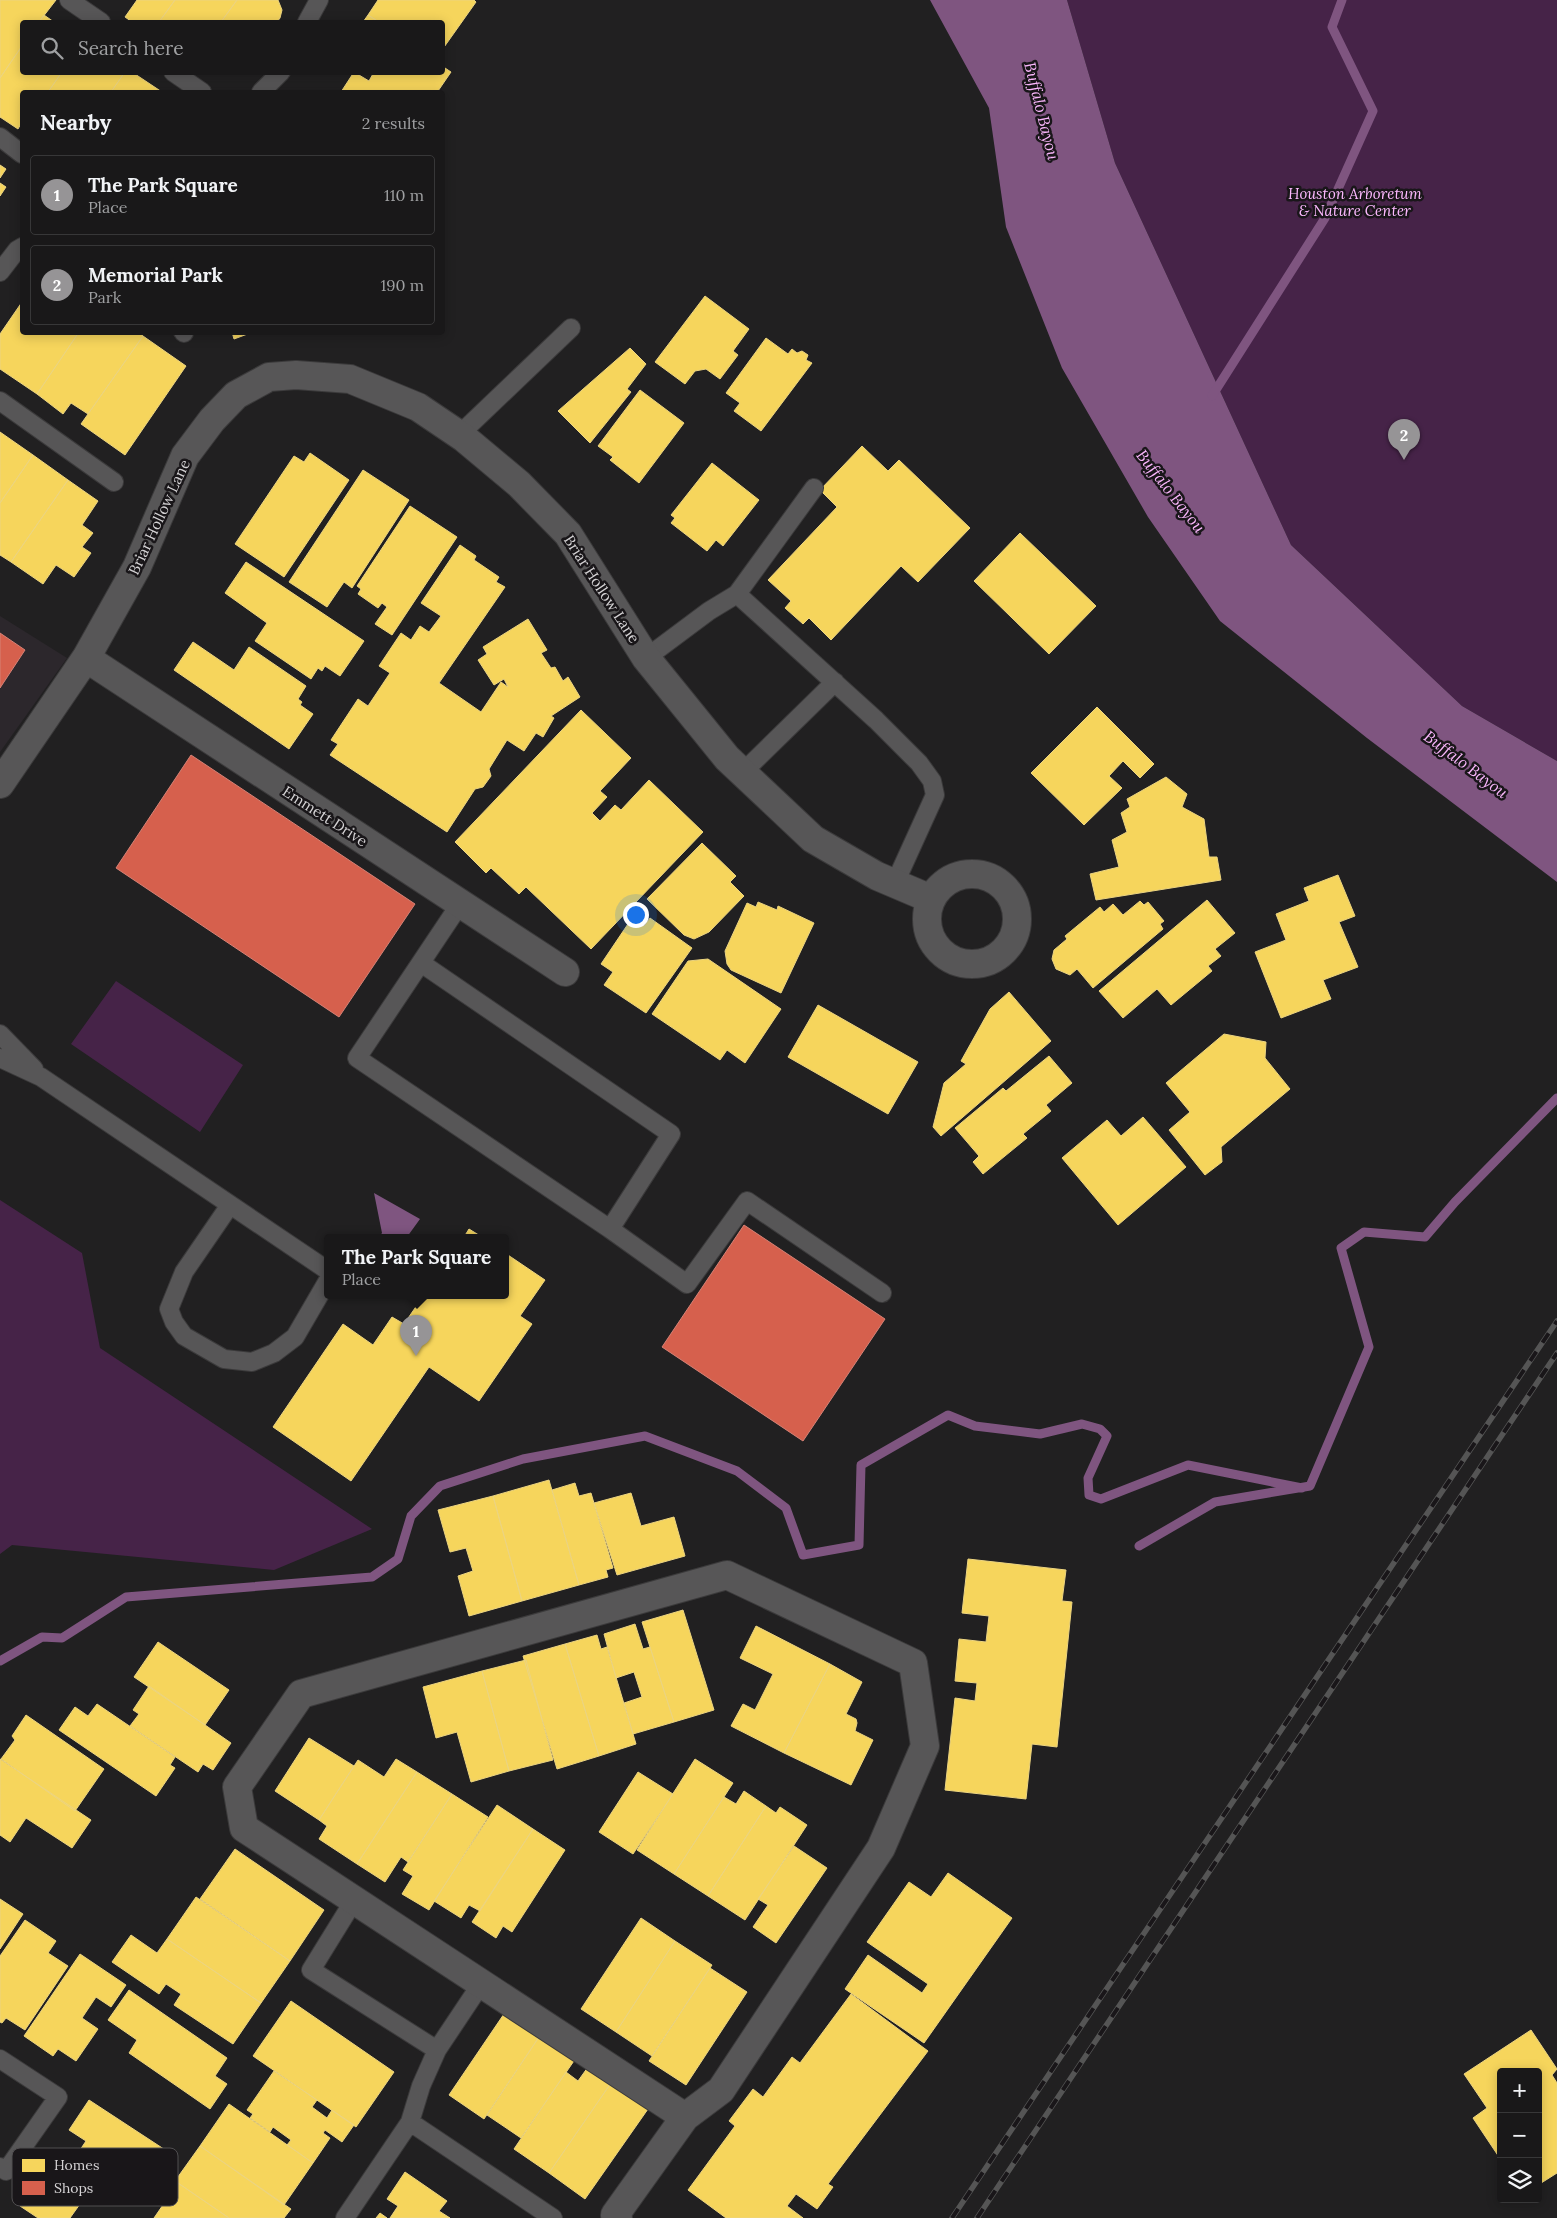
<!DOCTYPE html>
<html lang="en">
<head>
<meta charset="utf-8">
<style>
  :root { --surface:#191819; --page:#262526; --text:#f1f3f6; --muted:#9fa0a2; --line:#373738; --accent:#969496 }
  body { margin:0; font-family:Lora,serif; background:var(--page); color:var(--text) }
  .controls { position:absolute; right:15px; bottom:15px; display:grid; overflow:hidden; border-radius:5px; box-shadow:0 2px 12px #0003 }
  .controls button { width:45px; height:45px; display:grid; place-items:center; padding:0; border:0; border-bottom:1px solid var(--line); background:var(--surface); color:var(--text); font:25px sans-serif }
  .you { position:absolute; left:635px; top:914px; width:18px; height:18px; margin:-12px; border:4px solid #fff; border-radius:50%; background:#1a73e8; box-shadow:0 0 0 8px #1a73e833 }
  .badge { display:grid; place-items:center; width:32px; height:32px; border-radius:50%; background:var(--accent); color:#fff; font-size:16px; font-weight:700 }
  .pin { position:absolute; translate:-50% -41px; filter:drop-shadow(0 1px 2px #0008) }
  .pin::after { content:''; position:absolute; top:26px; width:18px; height:15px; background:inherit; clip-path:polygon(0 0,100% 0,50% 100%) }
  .popup { position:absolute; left:324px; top:1234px; width:185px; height:65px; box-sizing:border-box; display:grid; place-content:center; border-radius:5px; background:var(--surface); filter:drop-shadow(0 1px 4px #0005); font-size:16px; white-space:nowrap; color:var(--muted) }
  .popup b { font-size:19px; color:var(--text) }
  .popup::after { content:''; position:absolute; left:50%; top:100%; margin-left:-10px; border:10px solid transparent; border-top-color:var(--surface) }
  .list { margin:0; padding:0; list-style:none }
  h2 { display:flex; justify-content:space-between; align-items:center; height:65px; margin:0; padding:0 20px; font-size:21px }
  h2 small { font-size:16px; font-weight:400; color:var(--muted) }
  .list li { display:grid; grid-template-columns:32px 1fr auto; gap:15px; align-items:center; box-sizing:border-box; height:80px; margin:0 10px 10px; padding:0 10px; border:1px solid var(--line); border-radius:5px }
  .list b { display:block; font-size:19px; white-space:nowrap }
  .list p { margin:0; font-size:16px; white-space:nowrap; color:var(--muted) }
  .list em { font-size:16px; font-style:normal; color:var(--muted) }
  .icon { flex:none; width:28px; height:28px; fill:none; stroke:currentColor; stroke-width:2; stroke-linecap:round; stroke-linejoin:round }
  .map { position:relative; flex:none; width:1557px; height:2218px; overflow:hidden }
  .search { position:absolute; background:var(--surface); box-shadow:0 2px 12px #0003; left:20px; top:20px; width:425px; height:55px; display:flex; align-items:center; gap:12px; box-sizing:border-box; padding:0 18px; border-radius:5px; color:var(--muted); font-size:19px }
  .panel { position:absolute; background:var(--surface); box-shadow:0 2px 12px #0003; left:20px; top:90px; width:425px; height:245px; border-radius:5px }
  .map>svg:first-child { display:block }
  .built { fill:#2c272c }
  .green { fill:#462348 }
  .water { fill:#7f5580 }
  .homes { fill:#f6d55c; stroke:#ecd480 }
  .shops { fill:#d6604d; stroke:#d68276 }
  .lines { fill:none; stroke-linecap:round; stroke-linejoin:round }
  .stream { stroke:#7f5580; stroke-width:9 }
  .service-casing { stroke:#3b3a3b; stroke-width:20 }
  .minor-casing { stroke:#3b3a3b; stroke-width:30 }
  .service { stroke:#575657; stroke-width:18 }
  .minor { stroke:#575657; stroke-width:28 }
  .rail-casing { stroke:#555; stroke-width:5.5 }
  .rail { stroke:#191619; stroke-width:4; stroke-dasharray:11; stroke-linecap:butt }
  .labels { text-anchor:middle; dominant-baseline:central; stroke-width:5; stroke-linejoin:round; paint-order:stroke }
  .park-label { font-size:15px; font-style:italic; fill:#fdb9ff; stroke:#191619 }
  .street-label { font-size:15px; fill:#d5d3d5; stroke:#191619 }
  .water-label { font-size:16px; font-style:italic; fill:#fab6fc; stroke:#191619 }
  .key { fill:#191619; stroke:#514f51; stroke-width:1 }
  .key-label { font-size:14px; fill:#d5d3d5 }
</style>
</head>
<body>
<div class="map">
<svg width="1557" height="2218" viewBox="0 0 1557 2218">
  <rect width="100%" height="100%" fill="#212021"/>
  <path class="built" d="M 0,616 L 67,658 L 0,752 Z"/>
  <path class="green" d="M 1067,0 L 1557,0 L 1557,761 L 1462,706 L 1291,545 L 1115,163 Z
    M 116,981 L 243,1065 L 200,1132 L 71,1044 Z
    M 0,1200 L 82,1253 L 100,1348 L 372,1529 L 274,1570 L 12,1545 L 0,1554 Z"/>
  <path class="water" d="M 930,0 L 1067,0 L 1115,163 L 1291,545 L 1462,706 L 1557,761 L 1557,882 L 1367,738 L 1220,621 L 1148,517 L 1062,368 L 1006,227 L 989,108 Z
    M 374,1193 L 420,1219 L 407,1237 L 379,1237 L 382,1233 Z"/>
  <path class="homes" d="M 0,0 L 56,0 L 39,22 L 22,22 L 22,46 L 0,78 Z
    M 137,0 L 175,0 L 159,22 L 132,22 L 125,17 Z
    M 175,0 L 237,0 L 221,22 L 159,22 Z
    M 237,0 L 278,0 L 282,10 L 280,18 L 277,22 L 221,22 Z
    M 378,0 L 474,0 L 476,2 L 442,50 L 442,22 L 379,22 L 368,15 Z
    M 44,15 L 54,22 L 39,22 Z
    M 368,15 L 379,22 L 363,22 Z
    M 22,46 L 22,72 L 62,72 L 48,92 L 22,92 L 22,122 L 18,129 L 0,117 L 0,78 Z
    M 442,66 L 451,72 L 438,91 L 440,92 L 341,92 L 354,72 L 369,81 L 374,72 L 442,72 Z
    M 62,72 L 125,72 L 111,92 L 48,92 Z
    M 125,72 L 132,72 L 162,92 L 111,92 Z
    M 0,165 L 6,169 L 0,178 Z
    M 0,183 L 6,187 L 0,196 Z
    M 705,296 L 749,329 L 733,351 L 738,355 L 720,379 L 706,369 L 695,371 L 685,384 L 655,362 Z
    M 22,302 L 22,332 L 79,332 L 37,394 L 0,369 L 0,334 Z
    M 79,332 L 138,332 L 143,336 L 88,414 L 71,403 L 63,414 L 37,394 Z
    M 232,332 L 253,332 L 234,339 Z
    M 143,336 L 186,366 L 125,455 L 81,424 Z
    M 766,338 L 788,354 L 792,349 L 797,353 L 802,351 L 808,355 L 806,360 L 812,363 L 761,431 L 734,411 L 740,403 L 726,393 Z
    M 630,348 L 646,364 L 627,389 L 631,392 L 590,443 L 558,411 Z
    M 640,390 L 684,423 L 639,483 L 610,460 L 613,457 L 598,446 Z
    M 0,432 L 33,455 L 0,503 Z
    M 862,446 L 888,471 L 899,460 L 970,528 L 918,582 L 901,566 L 831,640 L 809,618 L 803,624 L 785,608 L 791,601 L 768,580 L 837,507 L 820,490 Z
    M 310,453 L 349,480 L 284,577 L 235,544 L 294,456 L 304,462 Z
    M 33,455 L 68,480 L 11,562 L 0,555 L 0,503 Z
    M 712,463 L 759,500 L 723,546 L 716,540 L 707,551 L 671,523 L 675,518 L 671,515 Z
    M 363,470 L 409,500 L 352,588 L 344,582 L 327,607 L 289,582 Z
    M 68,480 L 98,501 L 82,525 L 93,533 L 82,547 L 91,553 L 74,577 L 56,565 L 43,584 L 11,562 Z
    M 410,506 L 457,537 L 392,635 L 375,624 L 387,607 L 382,603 L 378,608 L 358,594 L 361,589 L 357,586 Z
    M 1020,533 L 1096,606 L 1049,654 L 974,581 Z
    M 460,545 L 476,556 L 474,560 L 499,577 L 496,582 L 505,587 L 439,683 L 481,712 L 501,682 L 508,687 L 504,679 L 494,685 L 478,660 L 487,654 L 483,647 L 528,619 L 547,650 L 541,653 L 551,668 L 555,667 L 563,681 L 568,677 L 580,697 L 551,716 L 554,718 L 543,737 L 536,733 L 524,751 L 507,740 L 489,769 L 491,776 L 483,787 L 475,789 L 447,832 L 330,755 L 338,744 L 331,740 L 358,699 L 368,706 L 390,673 L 379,666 L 401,633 L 411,640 L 420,626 L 429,632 L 441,616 L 421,603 Z
    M 246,562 L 364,641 L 340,676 L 325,666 L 322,671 L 318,668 L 311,679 L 255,641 L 267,623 L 225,593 Z
    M 193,642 L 234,670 L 249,647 L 306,686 L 298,699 L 302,702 L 300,705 L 313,714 L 289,749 L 174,670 Z
    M 1097,707 L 1154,764 L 1140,778 L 1123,761 L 1109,776 L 1122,788 L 1084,825 L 1031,773 Z
    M 581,710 L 631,758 L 600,791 L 607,797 L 592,813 L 600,821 L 615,805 L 621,810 L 649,780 L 703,832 L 591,949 L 526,887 L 519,894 L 491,868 L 486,873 L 455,842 Z
    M 1166,777 L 1187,794 L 1182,807 L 1204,819 L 1209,857 L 1217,857 L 1221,880 L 1096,900 L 1090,874 L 1119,867 L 1112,840 L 1127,832 L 1121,813 L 1130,807 L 1127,799 Z
    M 702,843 L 736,876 L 730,882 L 744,896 L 709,932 L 694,939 L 684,935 L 647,899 Z
    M 1338,875 L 1355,916 L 1339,922 L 1358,967 L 1323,980 L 1331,999 L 1281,1018 L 1255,952 L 1286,940 L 1276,914 L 1309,901 L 1304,888 Z
    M 1207,900 L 1235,933 L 1215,949 L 1221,956 L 1208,966 L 1212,971 L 1171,1005 L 1157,989 L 1123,1018 L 1099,991 Z
    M 1140,901 L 1144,905 L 1148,902 L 1164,921 L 1160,924 L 1163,929 L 1093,988 L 1077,969 L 1070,975 L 1056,969 L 1052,959 L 1054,950 L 1067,939 L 1065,936 L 1100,907 L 1104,912 L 1113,904 L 1123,915 Z
    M 758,902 L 777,910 L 778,906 L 814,923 L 781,993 L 731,970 L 727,964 L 725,951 L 747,903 L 756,907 Z
    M 632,918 L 644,926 L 650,918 L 692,948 L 646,1013 L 604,985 L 613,972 L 601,964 Z
    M 708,959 L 781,1009 L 745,1063 L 727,1050 L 720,1060 L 652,1014 L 688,961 Z
    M 1009,992 L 1051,1041 L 941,1136 L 933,1127 L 944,1083 L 966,1064 L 961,1061 L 990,1009 Z
    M 818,1005 L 918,1062 L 888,1114 L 788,1057 Z
    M 1224,1034 L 1266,1042 L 1265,1058 L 1290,1089 L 1221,1147 L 1222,1162 L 1205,1175 L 1169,1130 L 1190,1112 L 1166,1083 Z
    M 1049,1056 L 1072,1083 L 1046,1105 L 1051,1111 L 1023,1134 L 1027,1138 L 983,1174 L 973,1162 L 979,1156 L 955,1128 L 1003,1088 L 1006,1091 Z
    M 1143,1117 L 1186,1167 L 1118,1225 L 1062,1158 L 1107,1120 L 1121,1136 Z
    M 469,1229 L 482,1237 L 464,1237 Z
    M 505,1253 L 545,1280 L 520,1316 L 532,1324 L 479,1401 L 429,1367 L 351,1481 L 273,1427 L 343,1324 L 373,1345 L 392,1317 L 404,1324 L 424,1295 L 505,1295 Z
    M 549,1480 L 579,1585 L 522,1601 L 493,1496 Z
    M 575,1483 L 579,1496 L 591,1493 L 613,1568 L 606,1570 L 608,1577 L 579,1585 L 552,1490 Z
    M 631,1493 L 641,1526 L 674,1517 L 685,1556 L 617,1575 L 594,1503 Z
    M 493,1496 L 522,1601 L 469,1616 L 458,1576 L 473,1571 L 466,1548 L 450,1552 L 438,1510 Z
    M 968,1559 L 1066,1570 L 1062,1601 L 1072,1602 L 1057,1747 L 1032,1744 L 1026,1799 L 945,1790 L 955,1698 L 975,1701 L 977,1683 L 955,1681 L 959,1639 L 986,1642 L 989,1616 L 962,1613 Z
    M 683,1610 L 714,1710 L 674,1722 L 642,1622 Z
    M 635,1624 L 643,1649 L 650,1647 L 674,1722 L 633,1734 L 624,1703 L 642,1697 L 634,1672 L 616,1678 L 604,1634 Z
    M 756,1626 L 830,1664 L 784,1753 L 731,1726 L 743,1704 L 755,1710 L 773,1674 L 740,1658 Z
    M 597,1635 L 601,1649 L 607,1647 L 636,1744 L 599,1756 L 565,1644 Z
    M 158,1642 L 229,1690 L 205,1725 L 134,1677 Z
    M 565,1644 L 599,1756 L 557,1769 L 523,1656 Z
    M 526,1660 L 553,1760 L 509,1771 L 482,1671 Z
    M 830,1664 L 862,1682 L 846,1714 L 856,1719 L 857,1723 L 855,1731 L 873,1740 L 851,1785 L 784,1753 Z
    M 482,1671 L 509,1771 L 471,1782 L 457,1732 L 436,1738 L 423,1687 Z
    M 149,1686 L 231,1743 L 213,1770 L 203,1764 L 198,1772 L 130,1726 L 139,1714 L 133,1710 Z
    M 97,1704 L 175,1757 L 170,1765 L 175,1768 L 156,1796 L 59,1730 L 75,1707 L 88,1716 Z
    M 26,1715 L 104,1769 L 75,1811 L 1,1759 L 15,1740 L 12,1736 Z
    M 309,1738 L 354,1766 L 319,1820 L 275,1791 Z
    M 0,1759 L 91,1820 L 72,1848 L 26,1818 L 10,1842 L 0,1835 Z
    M 396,1759 L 417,1772 L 357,1864 L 319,1839 L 327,1826 L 319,1820 L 358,1760 L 384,1777 Z
    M 695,1759 L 733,1783 L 674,1874 L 637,1850 Z
    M 417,1772 L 452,1794 L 408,1862 L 401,1857 L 385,1882 L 357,1864 Z
    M 638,1772 L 673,1794 L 633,1854 L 599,1832 Z
    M 744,1791 L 766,1806 L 708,1896 L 674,1874 L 724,1797 L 736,1804 Z
    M 452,1794 L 488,1817 L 429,1910 L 402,1894 L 413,1876 L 403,1870 Z
    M 497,1805 L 533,1829 L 480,1911 L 469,1905 L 461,1918 L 434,1901 Z
    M 766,1806 L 776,1813 L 780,1807 L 807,1825 L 745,1920 L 708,1896 Z
    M 533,1829 L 565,1850 L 512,1932 L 503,1926 L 496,1938 L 472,1922 Z
    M 794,1846 L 827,1868 L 776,1943 L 753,1927 L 768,1905 L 758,1899 Z
    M 235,1849 L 324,1910 L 290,1961 L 200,1899 Z
    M 948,1873 L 1012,1918 L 924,2043 L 845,1989 L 868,1955 L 922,1993 L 928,1984 L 867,1942 L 909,1882 L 931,1897 Z
    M 196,1897 L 290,1961 L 261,2003 L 167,1939 Z
    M 0,1899 L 23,1914 L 0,1949 Z
    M 641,1918 L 675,1941 L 616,2032 L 581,2009 Z
    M 25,1920 L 56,1941 L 48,1953 L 68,1966 L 25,2030 L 6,2018 L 2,2023 L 0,2022 L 0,1956 Z
    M 131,1935 L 157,1953 L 167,1939 L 261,2003 L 233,2044 L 174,2005 L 181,1994 L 166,1984 L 159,1994 L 112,1962 Z
    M 675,1941 L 712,1965 L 652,2056 L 616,2032 Z
    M 80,1954 L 126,1985 L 111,2007 L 96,1997 L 82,2018 L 98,2029 L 76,2061 L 58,2049 L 53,2056 L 24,2036 Z
    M 710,1968 L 747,1992 L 686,2085 L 649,2061 Z
    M 129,1990 L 227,2058 L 215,2076 L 227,2084 L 210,2109 L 129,2053 L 137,2040 L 108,2020 Z
    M 851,1994 L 928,2051 L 828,2184 L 833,2187 L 817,2209 L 796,2194 L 787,2206 L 803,2218 L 726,2218 L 688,2190 L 735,2126 L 729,2121 L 753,2089 L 763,2097 L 792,2057 L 800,2063 Z
    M 291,2001 L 394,2072 L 356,2127 L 253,2056 Z
    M 508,2008 L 543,2031 L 484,2119 L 449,2095 Z
    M 1531,2030 L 1557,2069 L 1552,2075 L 1557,2083 L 1557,2173 L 1538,2185 L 1538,2072 L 1501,2072 L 1501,2160 L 1473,2118 L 1487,2108 L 1464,2074 Z
    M 543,2031 L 578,2055 L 521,2138 L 487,2115 Z
    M 588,2067 L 611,2083 L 549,2173 L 514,2149 L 566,2072 L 578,2081 Z
    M 274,2071 L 317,2100 L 312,2107 L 327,2118 L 332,2110 L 354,2125 L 342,2142 L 325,2130 L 323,2133 L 330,2138 L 313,2163 L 287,2145 L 291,2140 L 273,2127 L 270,2132 L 250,2118 L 253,2114 L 247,2110 Z
    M 611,2083 L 648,2109 L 585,2199 L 549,2173 Z
    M 89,2100 L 176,2157 L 145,2204 L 123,2189 L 134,2172 L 114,2159 L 104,2174 L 76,2156 L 86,2141 L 69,2130 Z
    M 229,2104 L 313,2163 L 284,2205 L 200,2146 Z
    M 200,2146 L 291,2209 L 284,2218 L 229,2218 L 175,2181 Z
    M 405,2172 L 447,2201 L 439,2211 L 450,2218 L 390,2218 L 398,2206 L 387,2199 Z
    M 39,2177 L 80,2204 L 70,2218 L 38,2218 L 20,2206 Z
    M 178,2183 L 229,2218 L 154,2218 Z
    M 380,2213 L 387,2218 L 376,2218 Z"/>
  <path class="shops" d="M 0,633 L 25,650 L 0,688 Z
    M 191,755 L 415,904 L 339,1017 L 116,868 Z
    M 744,1225 L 885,1319 L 803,1441 L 662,1347 Z"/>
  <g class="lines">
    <path class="stream" d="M 1212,396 L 1325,218 L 1373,111 L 1332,27 L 1342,0
      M 1139,1546 L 1215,1502 L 1310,1486 L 1369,1347 L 1341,1248 L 1364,1232 L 1425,1237 L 1455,1202 L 1557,1098
      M 0,1661 L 42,1637 L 62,1638 L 126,1597 L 372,1577 L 398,1559 L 411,1516 L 440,1486 L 523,1459 L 645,1436 L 737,1471 L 786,1508 L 803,1555 L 859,1545 L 861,1465 L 948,1415 L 975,1426 L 1040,1434 L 1082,1424 L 1100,1429 L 1107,1436 L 1088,1478 L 1089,1495 L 1101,1499 L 1188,1465 L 1302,1488"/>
    <defs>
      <path id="service" d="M 69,0 L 101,22
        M 307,22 L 319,0
        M 173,72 L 202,92
        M 261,92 L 281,72
        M 0,137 L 22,154
        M 0,272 L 17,250 L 22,247
        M 183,332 L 184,333
        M 0,401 L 114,482
        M 459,435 L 571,328
        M 737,594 L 814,488
        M 646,658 L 709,611 L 737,594 L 876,720 L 919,763 L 932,781 L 935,795 L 895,883
        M 742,773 L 835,682
        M 421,963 L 671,1134 L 610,1229 L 357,1058 L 460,904
        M 0,1034 L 34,1069
        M 0,1058 L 41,1077 L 327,1270
        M 230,1205 L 184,1272 L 169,1309 L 174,1322 L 184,1336 L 224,1359 L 252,1362 L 274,1353 L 295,1337 L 327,1282
        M 610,1229 L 687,1284 L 747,1201 L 882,1293
        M 353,1902 L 311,1970 L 437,2050
        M 0,2059 L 58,2097 L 6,2171 L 0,2167
        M 410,2122 L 421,2086 L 437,2050 L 481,1984
        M 345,2218 L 410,2122 L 553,2218"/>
      <path id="minor" d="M 86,658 L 565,972
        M 0,784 L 86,658 L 137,567 L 185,456 L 212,420 L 236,395 L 269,377 L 296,375 L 350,379 L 418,407 L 464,438 L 519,484 L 568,534 L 646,658 L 727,758 L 813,839 L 877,876 L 931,899
        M927 919a45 45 0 1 1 90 0a45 45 0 1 1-90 0Z
        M 618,2218 L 615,2215 L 685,2117 L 721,2090 L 881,1848 L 925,1746 L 913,1663 L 727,1575 L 301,1694 L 237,1787 L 244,1828 L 685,2117"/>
    </defs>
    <use href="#service" class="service-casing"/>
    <use href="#minor" class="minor-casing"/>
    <use href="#service" class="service"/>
    <use href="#minor" class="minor"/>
    <defs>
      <path id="rail" d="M 952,2218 L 1557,1321
        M 977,2218 L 1557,1353"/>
    </defs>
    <use href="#rail" class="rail-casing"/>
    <use href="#rail" class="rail"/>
  </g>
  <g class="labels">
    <g class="park-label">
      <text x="1355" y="193">Houston Arboretum<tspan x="1355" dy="17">&amp; Nature Center</tspan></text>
    </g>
    <g class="street-label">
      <text transform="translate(159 517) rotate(-65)">Briar Hollow Lane</text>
      <text transform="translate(602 589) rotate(57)">Briar Hollow Lane</text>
      <text transform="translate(325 816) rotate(33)">Emmett Drive</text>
    </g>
    <g class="water-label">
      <text transform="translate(1042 111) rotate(76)">Buffalo Bayou</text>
      <text transform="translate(1171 491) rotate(52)">Buffalo Bayou</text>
      <text transform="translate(1466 764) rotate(37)">Buffalo Bayou</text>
    </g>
  </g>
  <rect x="12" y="2148" width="166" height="58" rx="8" class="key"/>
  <rect x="22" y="2159" width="23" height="13" fill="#f6d55c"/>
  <rect x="22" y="2181" width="23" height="14" fill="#d6604d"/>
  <g class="key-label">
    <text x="54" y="2170">Homes</text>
    <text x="54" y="2193">Shops</text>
  </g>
</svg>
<div class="controls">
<button>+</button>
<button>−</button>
<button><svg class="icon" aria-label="layers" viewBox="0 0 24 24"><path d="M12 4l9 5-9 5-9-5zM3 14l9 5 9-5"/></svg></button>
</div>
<div class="you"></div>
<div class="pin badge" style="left:416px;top:1356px">1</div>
<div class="popup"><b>The Park Square</b>Place</div>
<div class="pin badge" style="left:1404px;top:460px">2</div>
<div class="search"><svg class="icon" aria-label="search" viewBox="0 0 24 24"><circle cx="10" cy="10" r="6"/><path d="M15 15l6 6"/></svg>Search here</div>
<section class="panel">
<h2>Nearby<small>2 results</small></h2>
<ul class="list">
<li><span class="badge">1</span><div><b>The Park Square</b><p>Place</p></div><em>110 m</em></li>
<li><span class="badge">2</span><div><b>Memorial Park</b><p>Park</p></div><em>190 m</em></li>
</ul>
</section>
</div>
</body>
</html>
